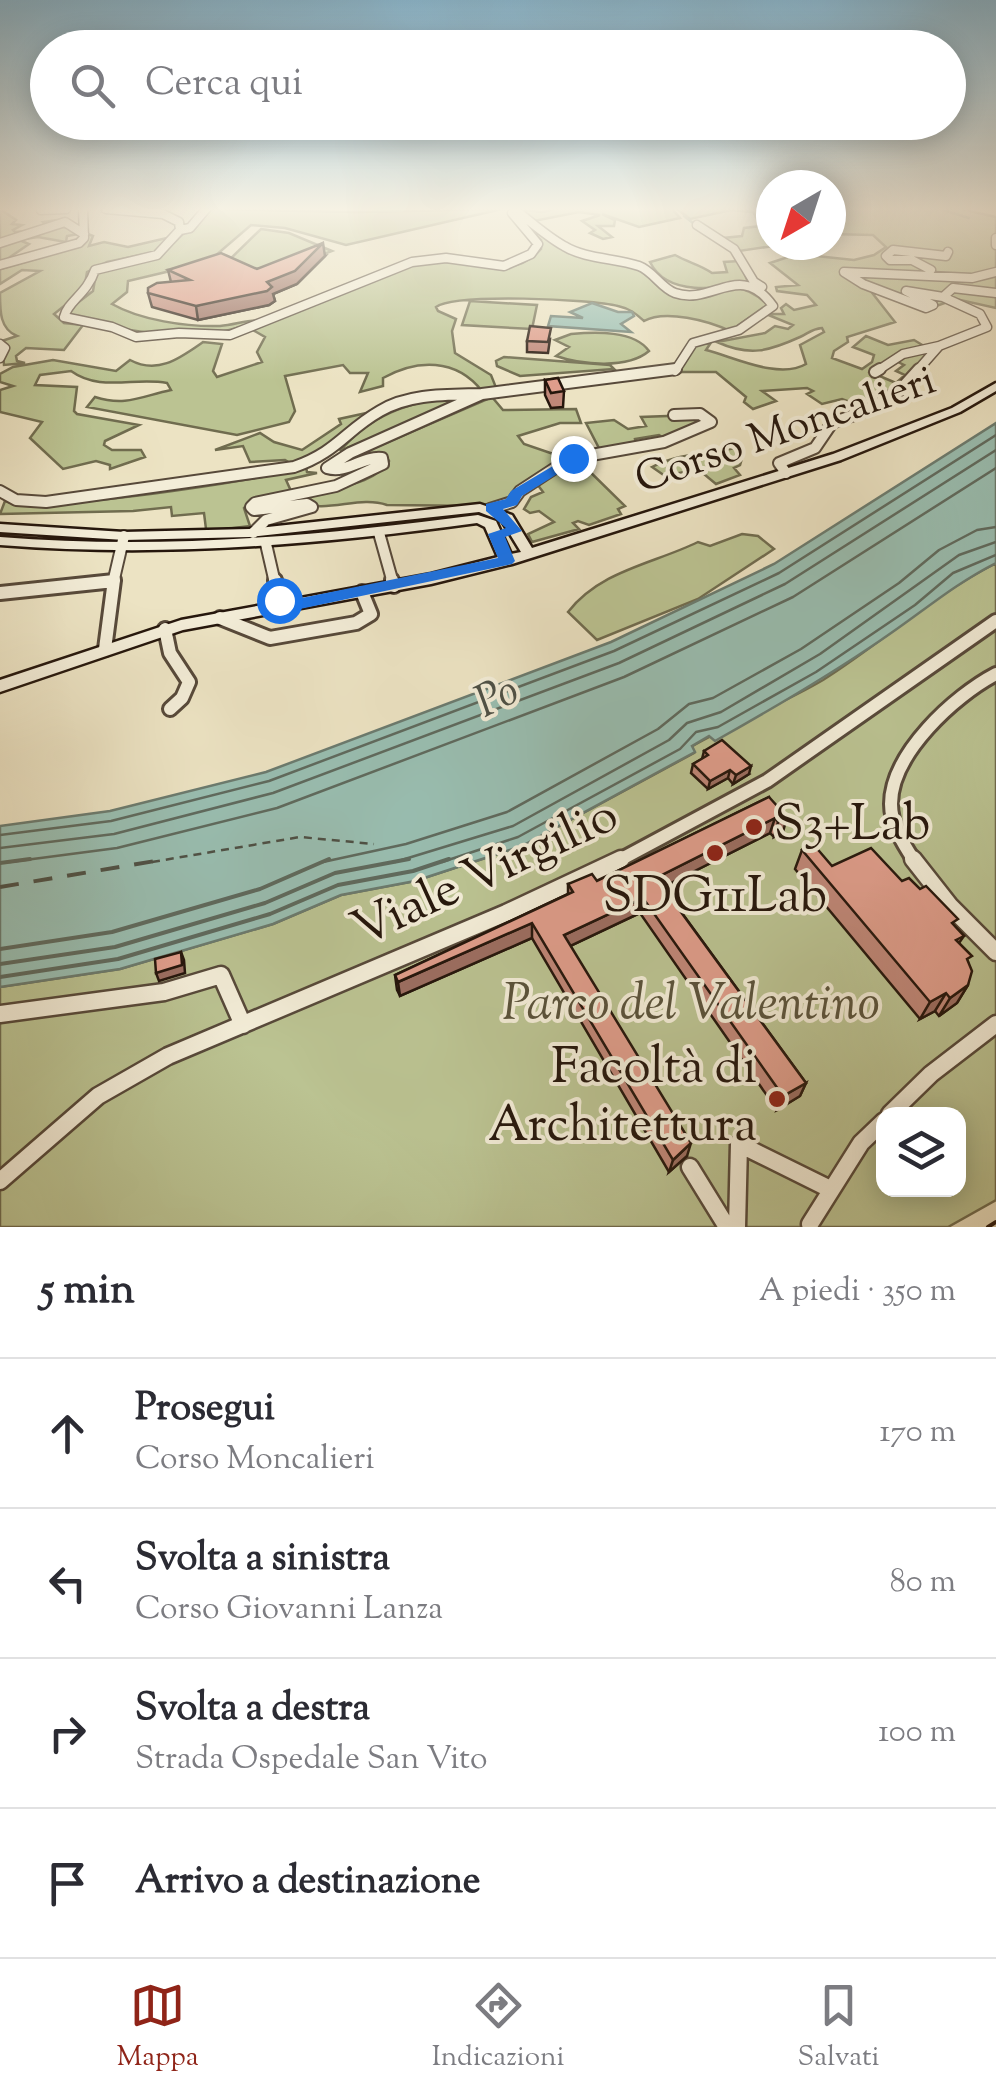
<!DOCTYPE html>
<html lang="it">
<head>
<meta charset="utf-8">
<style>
  :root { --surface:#fff; --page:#f2f2f3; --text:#2b2b33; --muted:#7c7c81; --line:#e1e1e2; --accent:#8f2418 }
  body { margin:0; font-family:"Sorts Mill Goudy",serif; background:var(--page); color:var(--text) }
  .controls { position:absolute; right:30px; bottom:30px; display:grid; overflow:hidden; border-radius:20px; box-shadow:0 5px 25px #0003 }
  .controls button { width:90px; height:90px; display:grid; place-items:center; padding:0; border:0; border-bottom:2px solid var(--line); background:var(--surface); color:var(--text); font:50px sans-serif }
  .compass { position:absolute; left:756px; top:170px; width:90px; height:90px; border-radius:50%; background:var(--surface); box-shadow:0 5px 25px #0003; rotate:219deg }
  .stop { position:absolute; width:30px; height:30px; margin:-22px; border:8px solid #1a73e8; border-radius:50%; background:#fff }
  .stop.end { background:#1a73e8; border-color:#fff; box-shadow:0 2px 10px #0008 }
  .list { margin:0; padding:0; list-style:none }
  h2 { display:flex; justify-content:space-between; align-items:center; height:130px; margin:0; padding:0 40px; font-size:42px }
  h2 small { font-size:32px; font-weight:400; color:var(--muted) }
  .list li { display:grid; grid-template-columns:65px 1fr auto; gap:30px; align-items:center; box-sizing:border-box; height:150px; padding:0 40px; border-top:2px solid var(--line) }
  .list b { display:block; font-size:38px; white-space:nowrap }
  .list p { margin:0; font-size:32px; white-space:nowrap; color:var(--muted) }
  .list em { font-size:32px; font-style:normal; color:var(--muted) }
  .icon { flex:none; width:55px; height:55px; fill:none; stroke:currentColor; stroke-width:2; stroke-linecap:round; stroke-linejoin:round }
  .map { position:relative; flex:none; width:996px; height:1227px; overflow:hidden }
  .search { position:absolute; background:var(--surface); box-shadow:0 5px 25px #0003; left:30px; right:30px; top:30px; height:110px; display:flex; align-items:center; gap:25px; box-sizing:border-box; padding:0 35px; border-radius:55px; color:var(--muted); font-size:38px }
  .sheet { height:730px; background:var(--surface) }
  nav { display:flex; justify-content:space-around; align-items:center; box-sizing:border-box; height:140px; border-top:2px solid var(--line); background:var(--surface); font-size:28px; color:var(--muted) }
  nav a { display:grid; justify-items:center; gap:5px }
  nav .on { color:var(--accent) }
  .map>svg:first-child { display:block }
  .green { fill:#bbc392; stroke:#706c4f; stroke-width:2.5; fill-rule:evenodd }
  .water { fill:#99beb1; stroke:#6b7b6f; stroke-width:2.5 }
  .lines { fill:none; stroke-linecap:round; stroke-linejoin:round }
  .shore-far1 { stroke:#5f6a5e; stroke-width:2.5 }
  .shore { stroke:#5f6a5e; stroke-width:4 }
  .stream { stroke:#6b7b6f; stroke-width:2.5 }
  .ferry-far1 { stroke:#4e5146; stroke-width:2.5; stroke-dasharray:8 6; stroke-linecap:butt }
  .ferry { stroke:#4e5146; stroke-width:4; stroke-dasharray:19 15; stroke-linecap:butt }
  .street-far3-casing { stroke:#57493a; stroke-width:11 }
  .street-far2-casing { stroke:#57493a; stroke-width:14 }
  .street-far1-casing { stroke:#57493a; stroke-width:18 }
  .street-casing { stroke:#57493a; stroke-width:21 }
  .secondary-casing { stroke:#25160c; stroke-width:5 }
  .street-far3 { stroke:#f3edd8; stroke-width:8 }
  .street-far2 { stroke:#f3edd8; stroke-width:10 }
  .street-far1 { stroke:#f3edd8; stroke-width:12 }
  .street { stroke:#f3edd8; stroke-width:16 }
  .secondary { fill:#f3edd8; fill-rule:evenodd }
  .tram { stroke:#25160c; stroke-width:4 }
  .wall { fill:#c08778; stroke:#25160c; stroke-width:2.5 }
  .shaded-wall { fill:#9c6e61; stroke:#25160c; stroke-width:2.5 }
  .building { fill:#df9d8b; stroke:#25160c; stroke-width:2.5 }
  .route { fill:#1a73e8 }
  .poi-dot { fill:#8f2418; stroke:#f3edd8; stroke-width:4 }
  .labels { text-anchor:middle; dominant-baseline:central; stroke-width:8; stroke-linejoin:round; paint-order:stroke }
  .street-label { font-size:42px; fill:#25160c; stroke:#f3edd8 }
  .water-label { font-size:45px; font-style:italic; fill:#4e5146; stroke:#f3edd8 }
  .near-poi-label { font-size:50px; fill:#25160c; stroke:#f3edd8; text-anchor:start }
  .near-street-label { font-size:50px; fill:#25160c; stroke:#f3edd8 }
  .near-park-label { font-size:50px; font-style:italic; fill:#5a533b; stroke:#f3edd8 }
</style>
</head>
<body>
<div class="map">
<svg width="996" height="1227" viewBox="0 0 996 1227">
  <rect width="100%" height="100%" fill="#ece3c3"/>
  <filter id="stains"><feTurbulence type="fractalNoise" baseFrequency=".002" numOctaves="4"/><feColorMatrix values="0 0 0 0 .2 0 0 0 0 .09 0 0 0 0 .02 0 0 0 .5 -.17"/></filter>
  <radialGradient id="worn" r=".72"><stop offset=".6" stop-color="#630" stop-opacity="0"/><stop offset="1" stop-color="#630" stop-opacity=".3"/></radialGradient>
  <path class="green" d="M 0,209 L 16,220 L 12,224 L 22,225 L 13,230 L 15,232 L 50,229 L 43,222 L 56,220 L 78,234 L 67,236 L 66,242 L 38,237 L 19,240 L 29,244 L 0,264 Z
    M 210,209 L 357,212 L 502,209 L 346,245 L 285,228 L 251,225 L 208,262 L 128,281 L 127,292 L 112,304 C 140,320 186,327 220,326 C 234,325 246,320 260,320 C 197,347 132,333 68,316 L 71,308 L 93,291 L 96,274 L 101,269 C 138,261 154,264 181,236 C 191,226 200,223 210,209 Z
    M 517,209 L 542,212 L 555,209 L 672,209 L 680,218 L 639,227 L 602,214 L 615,220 L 614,226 L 598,226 L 612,237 L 603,239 L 590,233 L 595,230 L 582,221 L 600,215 L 579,212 L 534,221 Z
    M 677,209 L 771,209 L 771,245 L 780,245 L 739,251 L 723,238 L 742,236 L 744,228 L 761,226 L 753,212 L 731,210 L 690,219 Z
    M 831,209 L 961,209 L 996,217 L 996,308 L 956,299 L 925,310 L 880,293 L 873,294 L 895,322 L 847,337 L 848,342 L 834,351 L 832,358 L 862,369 L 872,362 L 874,355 L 853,347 L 866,336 L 888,345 L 914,340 L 924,346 L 900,353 L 870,372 L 896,383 L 905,375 L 896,371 L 904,365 L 896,361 L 906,355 L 935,350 L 903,385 L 866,408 L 842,399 L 822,404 L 807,394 L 813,391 L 807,388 L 762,391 L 776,401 L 753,409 L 744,402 L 746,397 L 716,372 L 679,372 L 685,351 L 701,342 L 710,344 L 706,350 C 734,357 779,380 806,364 L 800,345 L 824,332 L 822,328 C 811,329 809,333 800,337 C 769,351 750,357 717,342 L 765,333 L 775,326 L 788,329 L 793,325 L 766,314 L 784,314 L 781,308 L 786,304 L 794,310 L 816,305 L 807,295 L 777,291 L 776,287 L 798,285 L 770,263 L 797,254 L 854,260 L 874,255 L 886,247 L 873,235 L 831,234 Z
    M 514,214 C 530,225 547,242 565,250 C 585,259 611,257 632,266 C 651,274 656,290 675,295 C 711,305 728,267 768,305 L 730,331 C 709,321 665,309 644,321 C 636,314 631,309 618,306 C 592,299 454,293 436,307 L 438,311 L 456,319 L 452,331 L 455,353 L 491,375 L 497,390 L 482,391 C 456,358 417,359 383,378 L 383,386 L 360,392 L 368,373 L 350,373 L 343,365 L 285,376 L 295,411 L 289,422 L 237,435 L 87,407 L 95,397 C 126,407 142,396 171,390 L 167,383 C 134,377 100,392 71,371 L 40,375 L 35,385 L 77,387 L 74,411 L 77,414 L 139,425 L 105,441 L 104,445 L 112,450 L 141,450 L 145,457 L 110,469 L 110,465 L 96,461 L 63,469 L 30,438 L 42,422 L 0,412 L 0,390 L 13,386 L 0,382 L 0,374 L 13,367 L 53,360 L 116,371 L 130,360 C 158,375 180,358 203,342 L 222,344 L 213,371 L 217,377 L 262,362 L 257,352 L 265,337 L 253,330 C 304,309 378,268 432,262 C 470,258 510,284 541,249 L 541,240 Z
    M 261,229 L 289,233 L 332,251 L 260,278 L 225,264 Z
    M 88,234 L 93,236 L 89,246 L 104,242 L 128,247 L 171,237 L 160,251 L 107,262 L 87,272 L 84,290 L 54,314 L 64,323 L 83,325 L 64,350 L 26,348 L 16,356 L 17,361 L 25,363 L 4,365 L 2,341 L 17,336 C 0,329 0,312 0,293 L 40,271 L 22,270 L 0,284 L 0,269 L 49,255 Z
    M 675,255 C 689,263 699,264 712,273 L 727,272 L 724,262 L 739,261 L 748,282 C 719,289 667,297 650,262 Z
    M 470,301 L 537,305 L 532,329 L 462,325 Z
    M 571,334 C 595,332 634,330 649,351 C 628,369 582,365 556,356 L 569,347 L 555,340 Z
    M 504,357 L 610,365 L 614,369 L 520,376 L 497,366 L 496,361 Z
    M 452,397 L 468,400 L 340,451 C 370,415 406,403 452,397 Z
    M 492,397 L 503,410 L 576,409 L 581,423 L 560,423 L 518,436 L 524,444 L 565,458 L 507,502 L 487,506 L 387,505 C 357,495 327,515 296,501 C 322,487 371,489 389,461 L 385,455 L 370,453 L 343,467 L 337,464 Z
    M 371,412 L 326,450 L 290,463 L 285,460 L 250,462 L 243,446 L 215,450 L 260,433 L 274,442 L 302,450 L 341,424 L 339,419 Z
    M 695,415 L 706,420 L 664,438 L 659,435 L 635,439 L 636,444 L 600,450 L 586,423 L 614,420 L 628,429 L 646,426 L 641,417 Z
    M 735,448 L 743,455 L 740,465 L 734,468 L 740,475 L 716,484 L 698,469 L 665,476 L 652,467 C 679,453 706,454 735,448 Z
    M 579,461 L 625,506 L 618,509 L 621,514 L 589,525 L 578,521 L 573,523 L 579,529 L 532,542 L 528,534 L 554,522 L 539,511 L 530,513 L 524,509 L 531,497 L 543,492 L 537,484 Z
    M 306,467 L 307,472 L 317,473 L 286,480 L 291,491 L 249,502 L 244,508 L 250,526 L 210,531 L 206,529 L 204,513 L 172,516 L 171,507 L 133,511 L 0,514 L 5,501 C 37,514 266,480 306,467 Z
    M 742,534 L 758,536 L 774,549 L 698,599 L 597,640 L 568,612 C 601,570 653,564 698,542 L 710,546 Z
    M 996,563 L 996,1200 L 948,1227 L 0,1227 L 0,987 L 120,969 L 273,924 L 341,895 L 415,881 L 522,846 L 694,753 L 691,747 C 734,722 781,705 823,680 C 882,643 934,594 996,563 ZM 884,1114 L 958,1114 L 958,1190 L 884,1190 Z"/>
  <path class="water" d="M 592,303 L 618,312 L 632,312 L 634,316 L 621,324 L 631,332 L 548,326 L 551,316 L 583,318 L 570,312 Z
    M 996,423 L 996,563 C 954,584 920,614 881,640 C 827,677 772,709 715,741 L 709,736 L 692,746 L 695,752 L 522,846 L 415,881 L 341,895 L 273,924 L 120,969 L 0,987 L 0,826 L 110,811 L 266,772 L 611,642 L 774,564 Z"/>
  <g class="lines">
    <path class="shore-far1" d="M 0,835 L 111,821 L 269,781 L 614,651 L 779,573 L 996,435
      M 0,848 L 114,834 L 273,793 L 619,663 L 785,584 L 996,450
      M 10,862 L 117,848 L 277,808 L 624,677 L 793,597 L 996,468
      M 323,862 L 406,844 L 507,812 L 658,729 L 689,704 L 713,698 L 801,649 L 899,583 L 939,550 L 977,530 L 996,527
      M 395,862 L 513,826 L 669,740 L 687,723 L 721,712 L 820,654 L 959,555 L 996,542
      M 442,862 L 518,837 L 680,749 L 696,732 L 718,727 L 816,672 L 915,605 L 953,573 L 996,555"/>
    <path class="shore" d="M 0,863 L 30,859
      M 0,949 L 112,932 L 260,889 L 329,859
      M 0,964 L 115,947 L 265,903 L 335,873 L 409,859
      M 0,977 L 118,959 L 270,914 L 338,885 L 413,871 L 449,859"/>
    <path class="stream" d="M 940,209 L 969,218
      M 684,216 L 693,223"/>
    <path class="ferry-far1" d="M 152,862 L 300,837 L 374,844"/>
    <path class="ferry" d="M 0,887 L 167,859"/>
    <defs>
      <path id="street-far3" d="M 46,209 L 41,210 L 66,209
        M 106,209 L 163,214 L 179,222 L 180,230
        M 514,209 C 530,221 546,236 564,246 C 585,259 615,258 639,266 C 653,271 661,288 675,293 C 712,306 740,260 773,306 L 739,330 L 693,343 L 675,371
        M 697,225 L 734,249 L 754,282 L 762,287
        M 180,230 L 157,255 L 95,270 C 87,294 68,301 64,317 L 112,327 L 136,337 L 179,333 L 230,335 L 412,262 L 446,258 L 504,266 L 531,254 L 538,244 L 512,213
        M 180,230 L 190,228 L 206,209
        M 996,238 L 996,245
        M 0,243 L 65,222 L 84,234
        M 0,265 L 79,243 L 84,238 L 83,209
        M 931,270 L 912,260 L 890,260 L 886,256 L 893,250 L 946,256 L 948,252
        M 996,272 L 972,278 L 844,272 L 863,284 L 926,308 L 933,305 L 906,291 L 943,297 L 953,288 L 996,293
        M 0,344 L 5,348 L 0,358
        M 877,371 L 903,354 L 939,346
        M 917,371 L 939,346 L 987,327 L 980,314 L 943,297"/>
      <path id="street-far2" d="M 875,372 L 880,369
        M 786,473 L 779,463 L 815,448 L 832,423 L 868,410 L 900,390 L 919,369
        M 0,491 L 16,500 L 46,502 L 294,467 C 337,452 345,431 380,411 C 410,393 449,395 482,394
        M 490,509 L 512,502 L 520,491 L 569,459 L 664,442 L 711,422 L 700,414 L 674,415
        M 253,533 L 266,520 L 312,507 L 307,504 L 254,510 L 251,507 L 255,503 L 336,486 L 383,464 L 382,458 C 362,456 347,474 327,468 L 350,453 L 482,394 L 676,369
        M 379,533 L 393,583
        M 266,544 L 275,583
        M 95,583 L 114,581
        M 113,583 L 124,536"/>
      <path id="street-far1" d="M 275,580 L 281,608
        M 392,580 L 394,586
        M 0,593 L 114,581
        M 220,618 L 270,638 L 356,623 L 371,614 L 362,592
        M 165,629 L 170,653 L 189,682 L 182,698 L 170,709
        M 105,649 L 114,580
        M 616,862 L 767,781 L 996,621
        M 915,862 C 904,845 891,826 891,804 C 891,754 954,696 996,674"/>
      <path id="street" d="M 913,859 L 950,906 L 996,952
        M 0,1014 L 164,992 L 221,975 L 243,1025
        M 890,1114 L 931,1074 L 996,1024
        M 690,1167 L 727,1227
        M 0,1181 L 98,1096 L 168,1056 L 506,913 L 621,859
        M 810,1224 L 861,1143 L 884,1121
        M 737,1227 L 739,1144 L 830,1189"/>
      <path id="secondary" d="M 996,383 L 996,391 L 960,412 L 841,460 L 512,564 L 431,584 L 183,630 L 0,692 L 0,680 L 181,620 L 431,574 L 498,557 L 485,527 L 477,523 C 316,545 162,558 0,545 L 0,537 C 162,550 317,536 478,515 L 496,521 L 511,554 L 521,552 L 502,521 L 479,512 L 249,537 L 124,540 L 0,532 L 0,524 L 124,532 L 249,529 L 480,504 L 512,515 L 532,548 L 833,454 L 952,408 Z"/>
    </defs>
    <use href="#street-far3" class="street-far3-casing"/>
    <use href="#street-far2" class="street-far2-casing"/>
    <use href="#street-far1" class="street-far1-casing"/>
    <use href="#street" class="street-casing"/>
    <use href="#secondary" class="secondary-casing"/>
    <use href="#street-far3" class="street-far3"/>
    <use href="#street-far2" class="street-far2"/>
    <use href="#street-far1" class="street-far1"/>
    <use href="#street" class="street"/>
    <use href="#secondary" class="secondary"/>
    <path class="tram" d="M 988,1227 L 996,1222"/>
  </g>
  <path class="wall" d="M 325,256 L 297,284 L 273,294 L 275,301 L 269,305 L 198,320 L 152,307 L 148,293 L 171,282 L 168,270 L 257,269 Z
    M 550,339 L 548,353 L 527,352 L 527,341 Z
    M 545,380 L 564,391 L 563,407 L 551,408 L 545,395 Z
    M 704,751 L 749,774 L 733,784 L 728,778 L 708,789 L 691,773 L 693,764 L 702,759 Z
    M 769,797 L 783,832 L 774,837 L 770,833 L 663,887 L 806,1083 L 800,1096 L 777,1110 L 640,913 L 570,946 L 687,1156 L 669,1172 L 532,938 L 400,996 L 397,990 L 395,975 L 568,894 L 568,884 L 597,881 Z
    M 802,850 L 832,866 L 902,881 L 954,926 L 964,936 L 959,943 L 968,962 L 968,985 L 957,1003 L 939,1016 L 935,1011 L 920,1019 L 795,869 Z"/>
  <path class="shaded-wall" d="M 323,243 L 325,256 L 297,284 L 273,294 L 275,301 L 269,305 L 198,320 L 196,306 L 267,282 Z
    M 751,766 L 749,774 L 733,784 L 736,775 Z
    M 730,770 L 728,778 L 708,789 L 710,781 Z
    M 787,817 L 783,832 L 774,837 L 778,822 Z
    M 775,818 L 770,833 L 653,892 L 656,878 Z
    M 643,898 L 640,913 L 562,950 L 564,935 Z
    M 532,923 L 532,938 L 400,996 L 398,982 Z
    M 181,952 L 184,960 L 185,973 L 159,981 L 156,973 Z
    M 968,985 L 957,1003 L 939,1016 L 950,998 Z
    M 946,993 L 935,1011 L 920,1019 L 930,1002 Z
    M 806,1083 L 800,1096 L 777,1110 L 783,1096 Z
    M 691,1143 L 687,1156 L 669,1172 L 673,1160 Z"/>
  <path class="building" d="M 323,243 L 295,271 L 267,282 L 272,287 L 267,291 L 196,306 L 148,293 L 148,288 L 157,283 L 190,280 L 168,270 L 221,253 L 257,269 Z
    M 530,326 L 551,328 L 548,342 L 527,341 Z
    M 558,378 L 564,391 L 551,393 L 545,380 Z
    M 722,740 L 751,766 L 736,775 L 730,770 L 710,781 L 693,764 L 708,755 L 704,751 Z
    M 769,797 L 787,817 L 778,822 L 775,818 L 656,878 L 806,1083 L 783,1096 L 643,898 L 564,935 L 691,1143 L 673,1160 L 532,923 L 398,982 L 395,975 L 573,892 L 568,884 L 592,874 L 597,881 Z
    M 814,845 L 832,866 L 871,848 L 902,881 L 909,878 L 920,889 L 926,886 L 958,919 L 952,923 L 964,936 L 956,940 L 972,956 L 967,959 L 972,971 L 968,985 L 950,998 L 946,993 L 930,1002 L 802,850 Z
    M 181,952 L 182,965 L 156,973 L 155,959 Z"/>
  <linearGradient id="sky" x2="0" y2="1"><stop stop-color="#88b8d2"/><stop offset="0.55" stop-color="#f6f2e4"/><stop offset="1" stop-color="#f6f2e4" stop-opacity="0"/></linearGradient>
  <rect width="996" height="380" fill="url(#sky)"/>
  <path class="route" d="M 573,454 L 579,458 L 578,461 L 522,496 L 517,505 L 503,509 L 522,531 L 505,537 L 515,561 L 512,564 L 281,613 L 273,608 L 271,600 L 279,594 L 287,601 L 498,558 L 488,534 L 506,528 L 486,511 L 486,504 L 506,499 L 511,491 Z"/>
  <g class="poi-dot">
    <circle cx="754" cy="827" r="10"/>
    <circle cx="715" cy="853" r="10"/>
    <circle cx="777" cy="1099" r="10"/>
  </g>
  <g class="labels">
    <g class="street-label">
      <text transform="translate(786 432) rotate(-19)">Corso Moncalieri</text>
    </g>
    <g class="water-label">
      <text transform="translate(498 699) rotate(-27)">Po</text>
    </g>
    <g class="near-poi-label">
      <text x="774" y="827">S3+Lab</text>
      <text x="715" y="899" text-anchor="middle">SDG11Lab</text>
      <text x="757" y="1070" text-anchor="end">Facoltà di<tspan x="757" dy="58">Architettura</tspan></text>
    </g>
    <g class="near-street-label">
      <text transform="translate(486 875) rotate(-25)">Viale Virgilio</text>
    </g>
    <g class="near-park-label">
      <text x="691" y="1006">Parco del Valentino</text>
    </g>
  </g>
  <rect width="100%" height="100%" filter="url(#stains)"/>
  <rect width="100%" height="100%" fill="url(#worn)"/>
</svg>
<div class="controls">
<button><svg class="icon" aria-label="layers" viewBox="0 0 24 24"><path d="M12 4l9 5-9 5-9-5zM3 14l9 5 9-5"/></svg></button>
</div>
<svg class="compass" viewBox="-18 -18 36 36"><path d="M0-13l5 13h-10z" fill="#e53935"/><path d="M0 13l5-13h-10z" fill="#7c7c81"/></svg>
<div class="stop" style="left:279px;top:600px"></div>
<div class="stop end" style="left:573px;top:458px"></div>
<div class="search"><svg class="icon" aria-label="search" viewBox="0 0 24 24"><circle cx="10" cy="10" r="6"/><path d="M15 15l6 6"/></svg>Cerca qui</div>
</div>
<section class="sheet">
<h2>5 min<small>A piedi · 350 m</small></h2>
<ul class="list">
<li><svg class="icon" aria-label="ahead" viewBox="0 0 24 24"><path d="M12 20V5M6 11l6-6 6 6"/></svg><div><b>Prosegui</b><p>Corso Moncalieri</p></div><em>170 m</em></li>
<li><svg class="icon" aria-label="left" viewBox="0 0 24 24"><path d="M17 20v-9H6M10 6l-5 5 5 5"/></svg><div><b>Svolta a sinistra</b><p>Corso Giovanni Lanza</p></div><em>80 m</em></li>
<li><svg class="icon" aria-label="right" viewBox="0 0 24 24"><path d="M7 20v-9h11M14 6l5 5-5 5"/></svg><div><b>Svolta a destra</b><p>Strada Ospedale San Vito</p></div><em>100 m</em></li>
<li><svg class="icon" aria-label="arrive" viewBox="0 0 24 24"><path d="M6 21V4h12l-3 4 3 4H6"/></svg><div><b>Arrivo a destinazione</b></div></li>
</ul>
</section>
<nav>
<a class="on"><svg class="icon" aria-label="map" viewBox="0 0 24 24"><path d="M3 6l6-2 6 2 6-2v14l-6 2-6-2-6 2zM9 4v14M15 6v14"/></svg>Mappa</a>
<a><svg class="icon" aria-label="directions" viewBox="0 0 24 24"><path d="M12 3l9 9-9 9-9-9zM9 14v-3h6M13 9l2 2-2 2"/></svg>Indicazioni</a>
<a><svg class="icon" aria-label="saved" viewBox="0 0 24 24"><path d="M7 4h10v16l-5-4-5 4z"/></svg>Salvati</a>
</nav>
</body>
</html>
